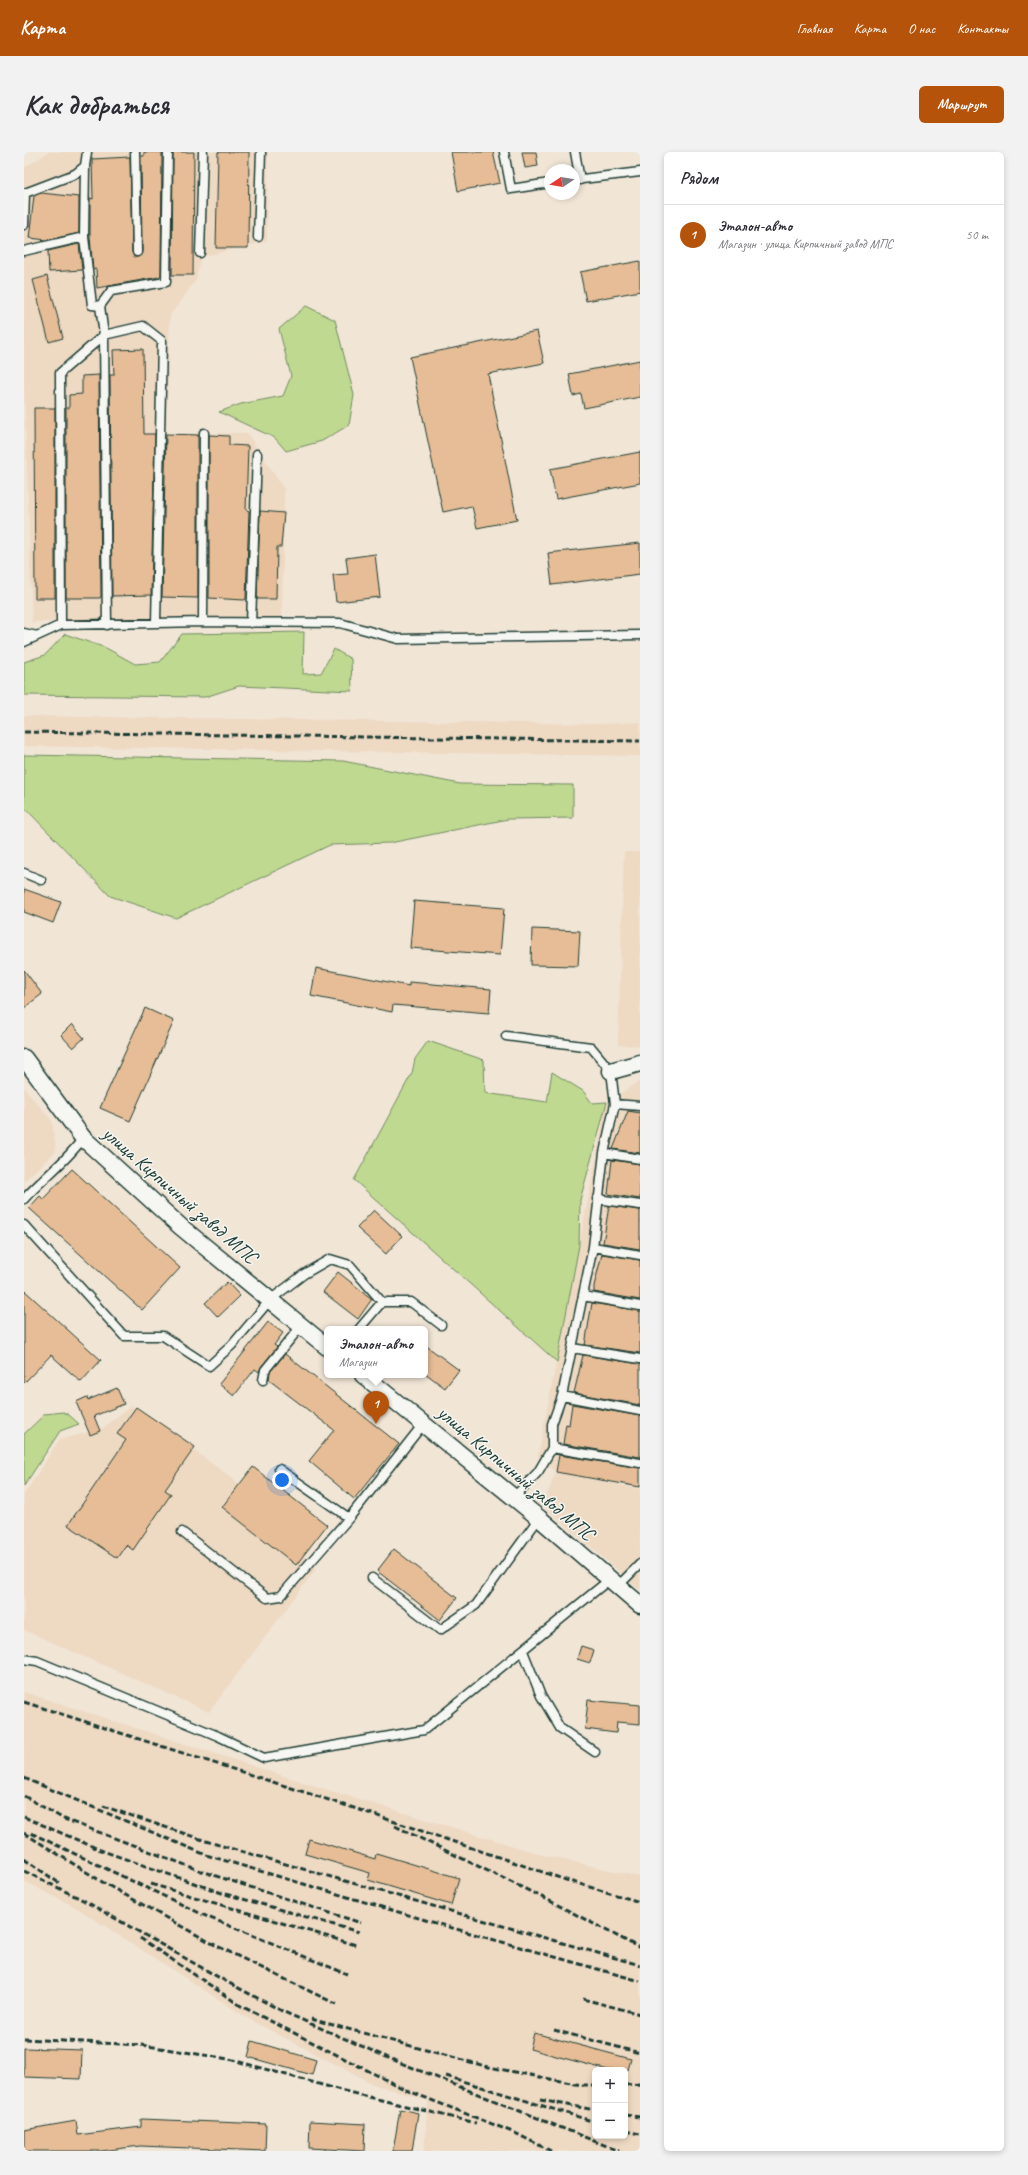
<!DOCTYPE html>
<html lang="ru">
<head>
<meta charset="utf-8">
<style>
  :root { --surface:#fff; --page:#f2f2f3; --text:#2b2b33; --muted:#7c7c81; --line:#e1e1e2; --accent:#b45309 }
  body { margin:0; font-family:Caveat,sans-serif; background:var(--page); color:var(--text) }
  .controls { position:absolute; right:12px; bottom:12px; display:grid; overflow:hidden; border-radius:6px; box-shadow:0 2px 6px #0003 }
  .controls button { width:36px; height:36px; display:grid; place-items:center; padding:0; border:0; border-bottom:1px solid var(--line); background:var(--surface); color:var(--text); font:20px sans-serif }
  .compass { position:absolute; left:520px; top:12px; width:36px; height:36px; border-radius:50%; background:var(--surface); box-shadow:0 2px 6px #0003; rotate:258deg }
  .you { position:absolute; left:258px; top:1328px; width:14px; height:14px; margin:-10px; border:3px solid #fff; border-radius:50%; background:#1a73e8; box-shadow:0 0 0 6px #1a73e833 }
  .badge { display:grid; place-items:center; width:26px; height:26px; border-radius:50%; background:var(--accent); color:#fff; font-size:13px; font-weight:700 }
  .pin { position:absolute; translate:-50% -33px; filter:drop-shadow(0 1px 2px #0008) }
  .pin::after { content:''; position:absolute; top:21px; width:14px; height:12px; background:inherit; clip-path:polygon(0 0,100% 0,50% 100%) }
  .popup { position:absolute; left:300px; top:1174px; width:104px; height:52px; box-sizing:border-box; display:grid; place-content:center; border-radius:6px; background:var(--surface); filter:drop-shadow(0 1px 3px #0005); font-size:13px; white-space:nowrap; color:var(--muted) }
  .popup b { font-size:15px; color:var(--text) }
  .popup::after { content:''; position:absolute; left:50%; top:100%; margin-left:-8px; border:8px solid transparent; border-top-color:var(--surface) }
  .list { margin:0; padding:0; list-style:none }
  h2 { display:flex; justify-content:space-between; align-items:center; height:52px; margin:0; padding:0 16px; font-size:17px }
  h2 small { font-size:13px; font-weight:400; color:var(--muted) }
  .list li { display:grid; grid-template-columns:26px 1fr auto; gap:12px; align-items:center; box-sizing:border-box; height:60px; padding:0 16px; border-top:1px solid var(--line) }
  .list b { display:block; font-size:15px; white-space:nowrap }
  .list p { margin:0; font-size:13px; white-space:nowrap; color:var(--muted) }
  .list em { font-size:13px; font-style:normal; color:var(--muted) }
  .map { position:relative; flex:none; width:616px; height:1999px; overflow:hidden; border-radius:6px }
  header { display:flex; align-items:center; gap:24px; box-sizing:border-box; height:56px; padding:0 20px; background:var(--accent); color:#fff }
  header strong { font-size:19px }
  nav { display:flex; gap:22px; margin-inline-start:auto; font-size:14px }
  .intro { display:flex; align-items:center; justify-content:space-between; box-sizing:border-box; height:96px; padding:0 24px }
  h1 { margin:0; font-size:28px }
  .button { padding:10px 18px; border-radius:6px; background:var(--accent); color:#fff; font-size:14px; font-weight:700 }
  main { display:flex; gap:24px; padding:0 24px }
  aside { flex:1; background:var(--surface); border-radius:6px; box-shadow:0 2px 6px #0003 }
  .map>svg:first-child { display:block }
  .built { fill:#eed9c3; fill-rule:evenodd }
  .green { fill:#c0d990; stroke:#708b62 }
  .building { fill:#e6bd96; stroke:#1f3d34 }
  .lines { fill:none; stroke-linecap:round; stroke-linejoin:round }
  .service-casing { stroke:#1f3d34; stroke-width:11 }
  .minor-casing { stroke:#1f3d34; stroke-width:19 }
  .service { stroke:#f6f6f2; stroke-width:8 }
  .minor { stroke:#f6f6f2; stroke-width:16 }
  .rail { stroke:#1f3d34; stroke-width:3; stroke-dasharray:6 3; stroke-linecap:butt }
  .labels { text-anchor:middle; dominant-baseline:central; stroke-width:3; stroke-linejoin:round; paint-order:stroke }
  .street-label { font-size:20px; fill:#1f3d34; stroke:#f6f6f2 }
</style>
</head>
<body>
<header>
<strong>Карта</strong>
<nav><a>Главная</a><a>Карта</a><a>О нас</a><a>Контакты</a></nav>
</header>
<div class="intro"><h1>Как добраться</h1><a class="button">Маршрут</a></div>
<main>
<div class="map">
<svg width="616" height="1999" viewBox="0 0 616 1999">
  <rect width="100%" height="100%" fill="#f1e5d6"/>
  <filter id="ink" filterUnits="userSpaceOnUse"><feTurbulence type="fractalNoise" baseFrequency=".025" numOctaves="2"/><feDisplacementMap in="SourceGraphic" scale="8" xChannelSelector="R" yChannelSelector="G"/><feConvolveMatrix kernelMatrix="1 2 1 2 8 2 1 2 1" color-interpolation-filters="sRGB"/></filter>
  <g filter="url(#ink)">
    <path class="built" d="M 25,0 L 244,0 L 243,89 L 177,105 L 172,128 L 146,163 L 142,282 L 223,281 L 260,337 L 258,465 L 8,470 L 0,227 L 0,16 Z
      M 0,564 L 575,572 L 616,570 L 616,604 L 0,594 Z
      M 600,700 L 616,700 L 616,894 L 594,893 Z
      M 616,929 L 616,1335 L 551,1324 L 616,1337 L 616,1438 L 519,1353 L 532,1320 L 514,1304 L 583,950 Z
      M 0,936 L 28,969 L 32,999 L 0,1029 Z
      M 107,1254 L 204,1323 L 288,1392 L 279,1404 L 292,1417 L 185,1560 L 0,1478 L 0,1343 L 35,1288 L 79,1276 Z
      M 0,1540 L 288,1633 L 519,1703 L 616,1725 L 616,1999 L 400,1999 L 404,1949 L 349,1932 L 225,1867 L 51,1755 L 0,1729 ZM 571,1918 L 601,1918 L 601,1984 L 571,1984 Z"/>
    <path class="green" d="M 282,154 L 311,168 L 330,243 L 325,273 L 298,289 L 262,299 L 251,286 L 195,260 L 217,252 L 259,244 L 267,224 L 255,177 Z
      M 280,480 L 279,522 L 297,521 L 310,497 L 327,507 L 328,539 L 215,534 L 181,545 L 0,543 L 0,510 L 21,503 L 41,482 L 82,496 L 111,512 L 136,510 L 158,482 Z
      M 0,603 L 319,609 L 436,632 L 549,633 L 549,666 L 484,667 L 366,691 L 306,693 L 152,766 L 86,744 L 2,657 L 0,659 Z
      M 404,889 L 460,908 L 461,941 L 523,950 L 528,920 L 559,939 L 568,951 L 583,950 L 556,1048 L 555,1093 L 533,1210 L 330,1028 L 388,921 L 391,907 Z
      M 39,1260 L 45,1263 L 55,1272 L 36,1279 L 0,1334 L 0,1282 L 21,1262 Z"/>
    <path class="building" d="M 120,0 L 138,0 L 137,123 L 135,125 L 73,136 L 72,117 L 69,118 L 66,85 L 66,46 L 69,47 L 68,7 L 106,5 L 108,100 L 110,105 L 114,105 L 118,100 L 117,4 L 120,4 Z
      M 149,0 L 170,0 L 169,123 L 148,123 Z
      M 194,0 L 225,0 L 224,96 L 192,96 Z
      M 427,0 L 469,0 L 476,31 L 434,39 Z
      M 498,0 L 512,0 L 514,14 L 501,16 Z
      M 17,41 L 55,45 L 55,81 L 23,88 L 5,86 L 10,44 Z
      M 55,92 L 58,118 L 25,120 L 24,99 Z
      M 616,109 L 616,139 L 562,149 L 556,120 Z
      M 23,124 L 39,186 L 25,190 L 9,128 Z
      M 513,179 L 520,211 L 464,222 L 493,368 L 453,376 L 448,354 L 419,360 L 386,205 Z
      M 119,197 L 120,282 L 131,282 L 127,443 L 88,444 L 86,223 L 90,223 L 89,198 Z
      M 616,208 L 616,245 L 560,256 L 557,242 L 549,244 L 545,222 Z
      M 75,223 L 77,444 L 76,446 L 42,446 L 42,256 L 45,256 L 45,243 L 58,242 L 58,224 Z
      M 10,256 L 31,256 L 31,446 L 11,446 Z
      M 142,282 L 174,283 L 174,446 L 138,445 Z
      M 185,283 L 205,284 L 205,293 L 224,294 L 222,358 L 225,359 L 222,447 L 220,448 L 185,446 Z
      M 616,300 L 616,331 L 532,347 L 526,317 Z
      M 236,359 L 260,361 L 257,395 L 253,395 L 252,447 L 233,447 Z
      M 616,391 L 616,422 L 528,433 L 524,401 Z
      M 351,402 L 356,445 L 312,450 L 309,423 L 324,422 L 322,406 Z
      M 0,737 L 37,750 L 29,771 L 0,760 Z
      M 390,749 L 480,756 L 476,803 L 386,796 Z
      M 508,777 L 556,779 L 554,814 L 507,813 Z
      M 292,816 L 385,834 L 385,830 L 467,837 L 465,861 L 369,853 L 368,860 L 287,844 Z
      M 0,818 L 18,842 L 0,856 Z
      M 121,856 L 150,869 L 106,969 L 76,956 Z
      M 48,872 L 60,886 L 49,896 L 37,883 Z
      M 604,959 L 616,961 L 616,1001 L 589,997 Z
      M 588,1008 L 616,1012 L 616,1047 L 584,1042 Z
      M 48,1017 L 156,1116 L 118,1158 L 5,1056 L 16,1044 L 19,1047 Z
      M 585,1054 L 616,1058 L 616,1097 L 579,1091 Z
      M 350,1058 L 378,1084 L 362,1102 L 333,1076 Z
      M 578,1102 L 616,1108 L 616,1148 L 570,1140 L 570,1134 Z
      M 314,1120 L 348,1147 L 334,1167 L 299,1140 Z
      M 203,1130 L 216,1144 L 194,1165 L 181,1151 Z
      M 0,1138 L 77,1208 L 57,1230 L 27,1203 L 0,1231 Z
      M 568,1151 L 616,1159 L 616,1201 L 561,1193 Z
      M 244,1170 L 259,1181 L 250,1193 L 253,1195 L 237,1215 L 235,1220 L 231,1217 L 210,1244 L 195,1232 Z
      M 401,1193 L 435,1218 L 421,1236 L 401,1221 Z
      M 261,1202 L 375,1292 L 330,1347 L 285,1309 L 310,1278 L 245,1228 L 246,1220 Z
      M 559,1203 L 616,1212 L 616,1253 L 550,1241 Z
      M 93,1236 L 100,1252 L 70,1264 L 76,1279 L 66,1283 L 52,1250 L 63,1245 L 64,1248 Z
      M 548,1252 L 616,1264 L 616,1305 L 539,1292 L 542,1272 L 545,1273 Z
      M 112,1255 L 171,1295 L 141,1338 L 147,1342 L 109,1398 L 102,1393 L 93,1406 L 44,1373 L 102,1288 L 93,1282 Z
      M 535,1303 L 616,1316 L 616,1335 L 532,1320 Z
      M 229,1315 L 303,1373 L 272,1413 L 198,1355 Z
      M 370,1397 L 433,1446 L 416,1468 L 353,1419 Z
      M 557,1494 L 570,1498 L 566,1511 L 553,1507 Z
      M 564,1548 L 616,1553 L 616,1572 L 593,1570 L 592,1581 L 561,1577 Z
      M 285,1687 L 351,1707 L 352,1701 L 435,1726 L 427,1753 L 344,1728 L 346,1721 L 281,1702 Z
      M 510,1881 L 607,1907 L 604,1918 L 584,1918 L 506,1897 Z
      M 228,1889 L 292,1908 L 288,1923 L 224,1905 Z
      M 0,1896 L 58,1898 L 57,1927 L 0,1925 Z
      M 376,1957 L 394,1961 L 388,1999 L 369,1999 Z
      M 117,1967 L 242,1972 L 241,1999 L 116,1994 L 77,1999 L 0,1999 L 0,1978 L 52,1969 L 54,1983 L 117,1975 Z
      M 286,1969 L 341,1972 L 340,1999 L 285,1996 Z"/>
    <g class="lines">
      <defs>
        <path id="service" d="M 111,0 L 113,100
          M 480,0 L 487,37 L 526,31
          M 551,0 L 556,28
          M 550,28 L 616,20
          M 0,73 L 1,41 L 51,22 L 61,14 L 63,0
          M 60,85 L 61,14
          M 234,85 L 237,0
          M 0,99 L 60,85 L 68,153 L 76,154
          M 176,101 L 179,0
          M 80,183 L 83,473
          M 179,470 L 180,281
          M 132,471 L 138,189 L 119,174 L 80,183 L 76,154 L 87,139 L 142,130 L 144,0
          M 227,471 L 233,302
          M 37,473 L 36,221 L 80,183
          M 0,481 L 13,484
          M 0,490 L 37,473 L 179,470 L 316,471 L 374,487 L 616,483
          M 0,721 L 17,728
          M 482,884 L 567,895 L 587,919 L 591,952
          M 580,1001 L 616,1007
          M 0,1047 C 19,1026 43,1009 59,986
          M 573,1047 L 616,1053
          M 0,1073 L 100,1184 L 139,1184 L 185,1214 L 208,1193 L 246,1148 L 280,1122 L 306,1107 L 326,1113 L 358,1150 L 335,1177
          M 569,1095 L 616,1103
          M 559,1144 L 616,1154
          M 358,1150 L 387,1150 L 417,1173
          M 548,1196 L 616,1207
          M 239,1228 L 241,1218 L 278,1173
          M 538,1244 L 616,1259
          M 528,1296 L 616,1311
          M 255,1317 L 325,1366
          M 490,1345 L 514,1320 L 528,1296 L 528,1272 L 538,1244 L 569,1095 L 580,1001 L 591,952 L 616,954
          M 158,1380 L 243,1446 L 257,1444 L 325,1366 L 400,1271
          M 348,1426 L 416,1478 L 452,1453 L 515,1366
          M 593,1435 L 616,1412
          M 499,1499 L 517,1544 L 536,1576 L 571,1600
          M 0,1507 L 13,1509 L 194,1584 L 240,1606 L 400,1578 L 585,1428"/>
        <path id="minor" d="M 0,906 L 59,986 L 157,1075 L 303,1195
          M 587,919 L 616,911
          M 339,1223 L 515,1366 L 616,1453"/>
      </defs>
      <use href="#service" class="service-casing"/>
      <use href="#minor" class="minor-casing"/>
      <use href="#service" class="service"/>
      <use href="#minor" class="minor"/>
      <path class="rail" d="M 0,580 L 616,589
        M 0,1550 L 336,1658 L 542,1728 L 616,1750
        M 0,1626 L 182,1703 L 425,1775 L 616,1829
        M 0,1644 L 40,1667 L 180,1720 L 337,1771
        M 79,1654 L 188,1691 L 616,1813
        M 0,1665 L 79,1699 L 198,1741 L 335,1780
        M 371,1674 L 526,1749 L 616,1796
        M 0,1681 L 80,1731 L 189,1792 L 314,1853
        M 7,1681 L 184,1765 L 323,1822
        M 0,1707 L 35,1731
        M 0,1719 L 59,1748 L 203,1830 L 260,1860 L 367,1907 L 595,1999
        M 127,1732 L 332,1793
        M 116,1786 L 217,1854 L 382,1938 L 491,1981 L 527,1999
        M 559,1847 L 616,1862
        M 287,1867 L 465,1915 L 557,1933 L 571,1933
        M 530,1878 L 616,1901
        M 0,1887 L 117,1893 L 205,1907 L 320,1939 L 452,1971
        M 422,1924 L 571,1970
        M 601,1933 L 616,1932
        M 516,1948 L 571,1958
        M 601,1963 L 616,1965
        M 601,1979 L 616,1982"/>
    </g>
  </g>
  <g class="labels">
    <g class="street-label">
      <text transform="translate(156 1043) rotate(41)">улица Кирпичный завод МПС</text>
      <text transform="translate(492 1321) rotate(40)">улица Кирпичный завод МПС</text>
    </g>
  </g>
</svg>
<div class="controls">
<button>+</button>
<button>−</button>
</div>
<svg class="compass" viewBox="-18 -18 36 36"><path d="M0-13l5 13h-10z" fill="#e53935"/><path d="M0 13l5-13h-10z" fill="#7c7c81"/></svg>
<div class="you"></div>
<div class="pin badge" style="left:352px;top:1272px">1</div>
<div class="popup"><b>Эталон-авто</b>Магазин</div>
</div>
<aside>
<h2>Рядом<small></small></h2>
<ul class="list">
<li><span class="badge">1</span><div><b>Эталон-авто</b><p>Магазин · улица Кирпичный завод МПС</p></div><em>50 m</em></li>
</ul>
</aside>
</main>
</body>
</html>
